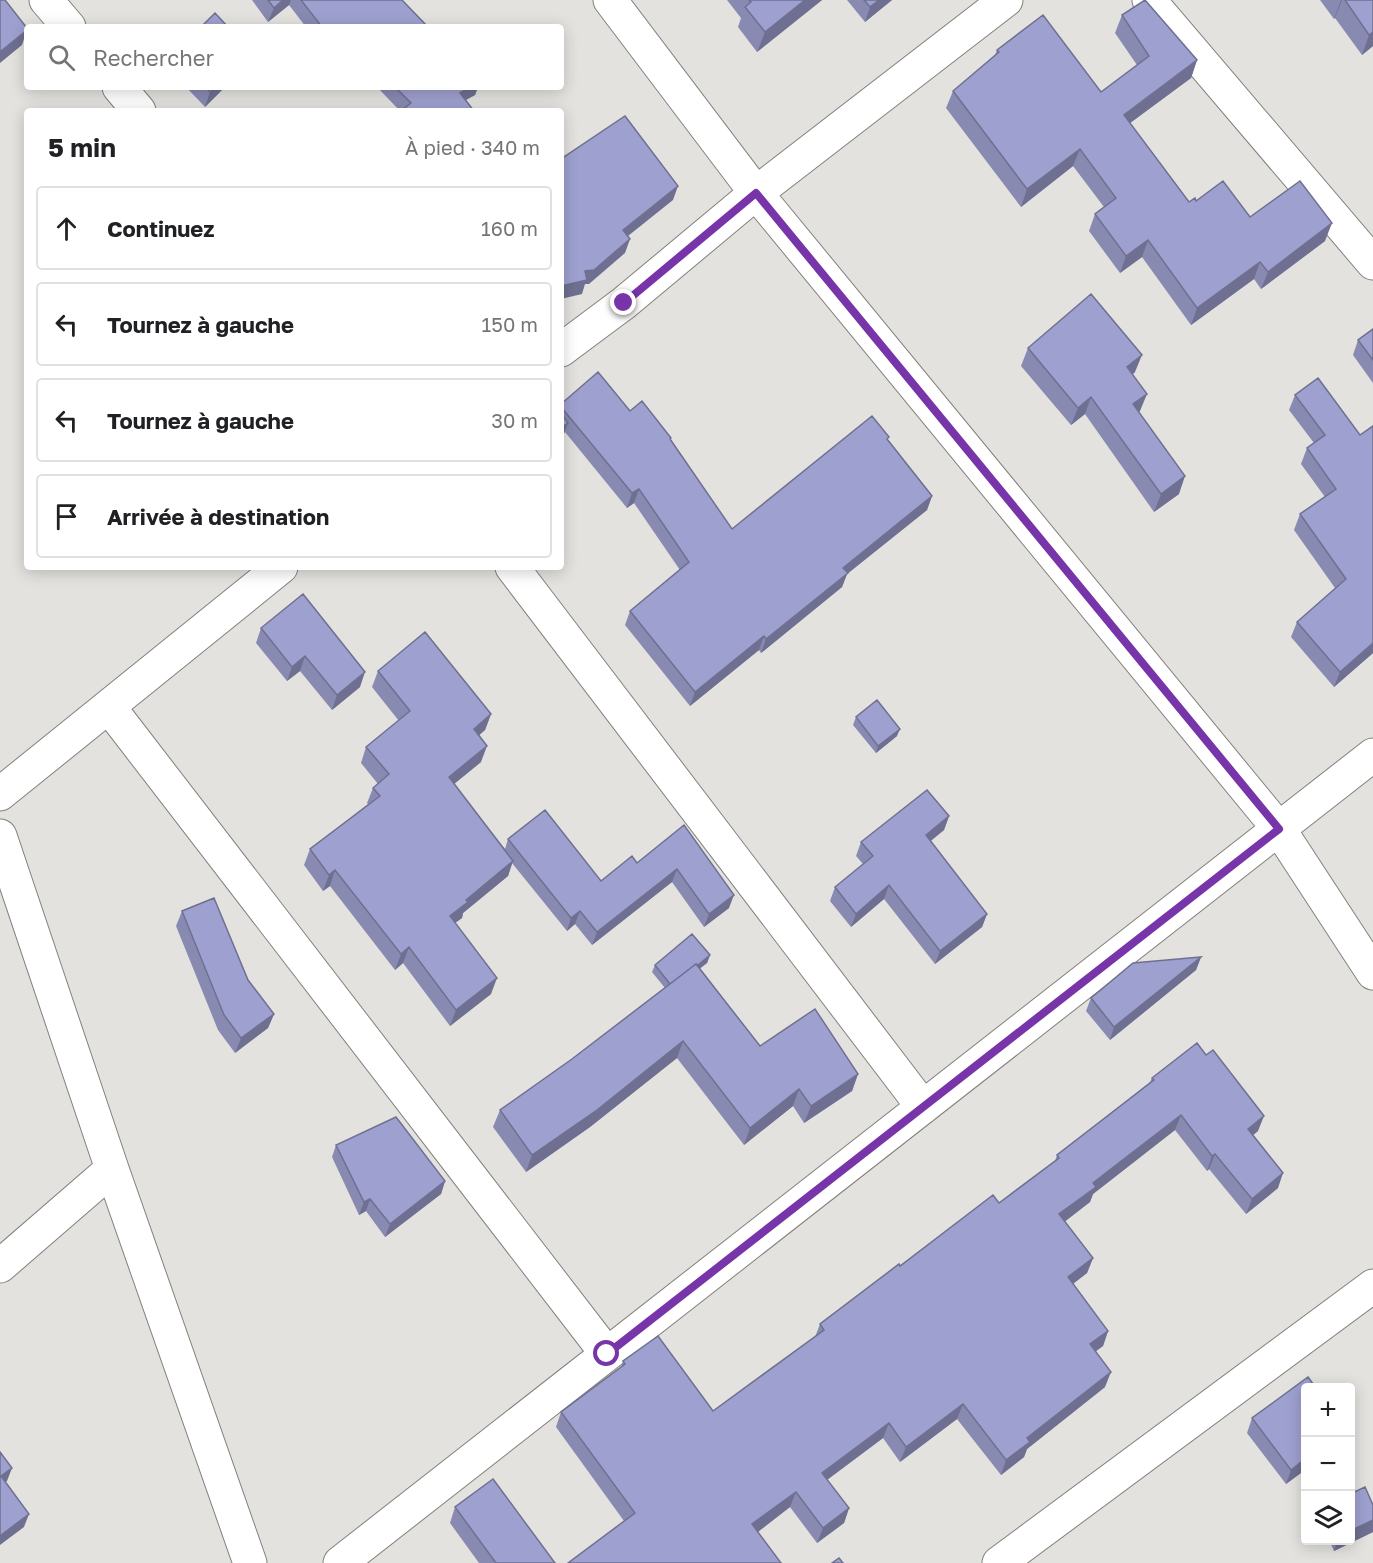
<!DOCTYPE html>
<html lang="fr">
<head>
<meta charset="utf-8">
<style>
  :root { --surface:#fff; --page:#f2f2f2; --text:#202124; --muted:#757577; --line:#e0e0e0 }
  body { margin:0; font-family:"Golos Text",sans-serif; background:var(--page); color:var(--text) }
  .controls { position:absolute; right:18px; bottom:18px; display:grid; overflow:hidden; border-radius:6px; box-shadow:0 3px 15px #0003 }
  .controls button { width:54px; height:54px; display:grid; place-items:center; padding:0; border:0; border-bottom:2px solid var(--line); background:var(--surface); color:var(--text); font:30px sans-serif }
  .stop { position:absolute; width:18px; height:18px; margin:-14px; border:4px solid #7735a9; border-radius:50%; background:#fff }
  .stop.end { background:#7735a9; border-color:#fff; box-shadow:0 2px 6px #0008 }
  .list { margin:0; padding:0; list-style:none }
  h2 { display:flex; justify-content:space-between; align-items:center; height:78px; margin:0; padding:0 24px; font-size:26px }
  h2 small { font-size:20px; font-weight:400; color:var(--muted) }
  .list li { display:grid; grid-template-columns:39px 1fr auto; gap:18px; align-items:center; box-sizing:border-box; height:84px; margin:0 12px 12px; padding:0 12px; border:2px solid var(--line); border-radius:6px }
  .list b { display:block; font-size:22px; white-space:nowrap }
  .list em { font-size:20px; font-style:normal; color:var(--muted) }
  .icon { flex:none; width:33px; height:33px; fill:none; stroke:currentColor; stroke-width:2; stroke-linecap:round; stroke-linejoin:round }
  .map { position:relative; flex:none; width:1373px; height:1563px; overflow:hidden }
  .search { position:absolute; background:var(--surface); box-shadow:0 3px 15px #0003; left:24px; top:24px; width:540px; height:66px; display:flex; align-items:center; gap:15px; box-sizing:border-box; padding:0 21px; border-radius:6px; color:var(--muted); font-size:22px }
  .panel { position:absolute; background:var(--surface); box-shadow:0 3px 15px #0003; left:24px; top:108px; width:540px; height:462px; border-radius:6px }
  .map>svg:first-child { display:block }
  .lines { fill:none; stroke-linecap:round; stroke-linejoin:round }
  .street-casing { stroke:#82817e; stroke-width:35 }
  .street { stroke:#fff; stroke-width:33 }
  .wall { fill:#888ab2 }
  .shaded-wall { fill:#6f7091 }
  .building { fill:#9ea0cf; stroke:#6f7091; stroke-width:1.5 }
  .route { stroke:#7735a9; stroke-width:8 }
</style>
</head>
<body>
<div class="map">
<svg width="1373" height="1563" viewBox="0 0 1373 1563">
  <rect width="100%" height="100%" fill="#e3e2df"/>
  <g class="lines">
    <defs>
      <path id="street" d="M 46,0 L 69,27
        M 610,0 L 756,193 L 1279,829 L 1373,973
        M 1149,0 L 1373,263
        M 119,87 L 139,111
        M 561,350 L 624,303 L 756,193 L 1006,0
        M 512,567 L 923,1107
        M 109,707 L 607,1354
        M 0,794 L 281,567
        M 0,836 L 112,1169 L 250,1563
        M 0,1266 L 112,1169
        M 340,1563 L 1373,755
        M 999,1563 L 1373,1286"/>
    </defs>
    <use href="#street" class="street-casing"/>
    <use href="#street" class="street"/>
  </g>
  <path class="wall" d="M 252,0 L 402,0 L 428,27 L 306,27 L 289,5 L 268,22 Z
    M 727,0 L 822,0 L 757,52 L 738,27 L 741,18 Z
    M 847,0 L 892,0 L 865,22 Z
    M 1320,0 L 1373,0 L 1373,46 L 1362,55 L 1335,18 L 1334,19 Z
    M 1122,15 L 1197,60 L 1191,78 L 1130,123 L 1189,202 L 1196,201 L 1325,241 L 1261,289 L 1254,279 L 1191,325 L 1142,257 L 1120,273 L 1089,231 L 1095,214 L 1104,207 L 1073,166 L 1021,207 L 946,108 L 953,91 L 995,55 L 997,50 L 1101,92 L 1137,65 L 1115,33 Z
    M 186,87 L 225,87 L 205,107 Z
    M 377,87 L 478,87 L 475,95 L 466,100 L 474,111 L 400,111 Z
    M 1373,329 L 1373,383 L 1353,355 L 1358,340 Z
    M 1028,348 L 1135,372 L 1132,375 L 1140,411 L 1139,412 L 1179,494 L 1154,512 L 1085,414 L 1071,425 L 1021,366 Z
    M 1318,378 L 1373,653 L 1334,687 L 1291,637 L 1297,622 L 1335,588 L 1294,530 L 1300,514 L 1325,497 L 1301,464 L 1307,448 L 1314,443 L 1289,410 L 1295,395 Z
    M 561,404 L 630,411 L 670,440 L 732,529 L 888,440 L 932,496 L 927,510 L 847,574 L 842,587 L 761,653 L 759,650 L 690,706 L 625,625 L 630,611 L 680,570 L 634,503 L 627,508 L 565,432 L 561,439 Z
    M 261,628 L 360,687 L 332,710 L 300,671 L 287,681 L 256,643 Z
    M 378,671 L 491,714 L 485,730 L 479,735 L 481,762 L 454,784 L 505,849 L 508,839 L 601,881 L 637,863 L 684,825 L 729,908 L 704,927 L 672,882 L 592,945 L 575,924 L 567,931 L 512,863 L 508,876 L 463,913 L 462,918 L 455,923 L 491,994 L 450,1026 L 403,963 L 395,970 L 330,886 L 323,891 L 304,865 L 310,849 L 368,804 L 367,803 L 373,788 L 378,784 L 361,763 L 366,747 L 399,721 L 372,687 Z
    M 856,717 L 897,736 L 876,753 L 853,725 Z
    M 949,816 L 944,830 L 931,841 L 987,914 L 982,927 L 935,964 L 884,899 L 851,927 L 830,901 L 835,887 L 863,864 L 856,856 L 861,842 Z
    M 182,911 L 248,980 L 274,1014 L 268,1028 L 235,1053 L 218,1030 L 176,926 Z
    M 710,955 L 707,963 L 700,968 L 760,1046 L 858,1074 L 852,1091 L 804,1123 L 793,1106 L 744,1145 L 677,1058 L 590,1127 L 526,1172 L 493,1127 L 500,1110 L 572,1059 L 665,988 L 652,972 L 655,965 Z
    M 1201,957 L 1196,970 L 1110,1040 L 1086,1011 L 1091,998 Z
    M 1152,1078 L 1258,1131 L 1253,1135 L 1278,1188 L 1246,1214 L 1209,1169 L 1207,1171 L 1175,1130 L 1093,1194 L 1090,1202 L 1065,1221 L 1093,1258 L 1087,1273 L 1073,1284 L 1108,1331 L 1103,1346 L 1096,1351 L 1105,1387 L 1027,1449 L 1024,1457 L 1001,1475 L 957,1419 L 900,1462 L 883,1438 L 827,1480 L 849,1508 L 844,1523 L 817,1543 L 790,1507 L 758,1532 L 624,1521 L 556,1427 L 561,1412 L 621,1367 L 623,1361 L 713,1411 L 815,1337 L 820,1324 L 900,1266 L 999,1203 L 1055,1161 L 1057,1155 L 1150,1082 Z
    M 336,1145 L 445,1181 L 441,1194 L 385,1237 L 366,1211 L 359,1215 L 332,1157 Z
    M 1252,1418 L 1305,1470 L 1286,1484 L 1247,1433 Z
    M 1365,1487 L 1373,1505 L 1373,1532 L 1334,1551 L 1329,1540 L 1350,1540 L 1350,1494 Z
    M 455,1507 L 555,1563 L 479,1563 L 450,1523 Z"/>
  <path class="shaded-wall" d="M 283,0 L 291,0 L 289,5 L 268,22 L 274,8 Z
    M 805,0 L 822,0 L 757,52 L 765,32 Z
    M 879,0 L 892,0 L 865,22 L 870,7 Z
    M 1341,0 L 1342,0 L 1335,18 L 1334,19 Z
    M 27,30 L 22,45 L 0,63 L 0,52 Z
    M 1373,32 L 1373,46 L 1362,55 L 1369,35 Z
    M 1197,60 L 1191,78 L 1118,132 L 1124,115 Z
    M 215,87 L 225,87 L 205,107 L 210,92 Z
    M 470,87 L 478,87 L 475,95 L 454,106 L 460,93 Z
    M 1080,149 L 1073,166 L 1021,207 L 1027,189 Z
    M 678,186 L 673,200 L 618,244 L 623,230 Z
    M 1332,223 L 1325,241 L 1261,289 L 1268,272 Z
    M 630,239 L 625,253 L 589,284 L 585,284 L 582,294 L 561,299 L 561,286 L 585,271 Z
    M 1148,240 L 1142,257 L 1120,273 L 1126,256 Z
    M 1260,262 L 1254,279 L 1191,325 L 1197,308 Z
    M 1142,355 L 1135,372 L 1120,385 L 1127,367 Z
    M 1147,394 L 1140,411 L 1126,421 L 1133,404 Z
    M 1091,397 L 1085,414 L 1071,425 L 1078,408 Z
    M 568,423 L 562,438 L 561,439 L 561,428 Z
    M 1185,476 L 1179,494 L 1154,512 L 1161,494 Z
    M 639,489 L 634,503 L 627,508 L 632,493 Z
    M 932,496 L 927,510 L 847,574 L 842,587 L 761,653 L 766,639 L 843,568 Z
    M 764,636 L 759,650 L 690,706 L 695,692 Z
    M 1373,643 L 1373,653 L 1334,687 L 1340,672 Z
    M 305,656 L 300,671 L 287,681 L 292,667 Z
    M 365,672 L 360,687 L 332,710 L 337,695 Z
    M 491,714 L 485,730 L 468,745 L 474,729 Z
    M 900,729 L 897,736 L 876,753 L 878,746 Z
    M 487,746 L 481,762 L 443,793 L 449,777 Z
    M 949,816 L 944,830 L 921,848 L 926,835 Z
    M 513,861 L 508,876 L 463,913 L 462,918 L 444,931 L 450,916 L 466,900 Z
    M 677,869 L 672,882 L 592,945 L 597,932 Z
    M 335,870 L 330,886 L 323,891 L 329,875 Z
    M 889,885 L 884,899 L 851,927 L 856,914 Z
    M 734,895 L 729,908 L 704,927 L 709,914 Z
    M 580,911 L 575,924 L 567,931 L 571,918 Z
    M 987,914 L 982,927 L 935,964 L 940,951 Z
    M 409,947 L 403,963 L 395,970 L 401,954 Z
    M 710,955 L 707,963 L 669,993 L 672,986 Z
    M 1201,957 L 1196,970 L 1110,1040 L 1114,1027 Z
    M 497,978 L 491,994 L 450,1026 L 456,1010 Z
    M 274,1014 L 268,1028 L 235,1053 L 241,1038 Z
    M 683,1041 L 677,1058 L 590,1127 L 526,1172 L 532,1155 Z
    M 858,1074 L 852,1091 L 804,1123 L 811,1106 Z
    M 799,1089 L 793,1106 L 744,1145 L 750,1128 Z
    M 1181,1115 L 1175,1130 L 1093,1194 L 1090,1202 L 1054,1230 L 1059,1214 L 1093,1183 Z
    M 1264,1116 L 1258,1131 L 1242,1144 L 1248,1129 Z
    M 1215,1154 L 1209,1169 L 1207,1171 L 1212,1156 Z
    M 1283,1173 L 1278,1188 L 1246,1214 L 1252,1199 Z
    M 445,1181 L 441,1194 L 385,1237 L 390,1224 Z
    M 370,1199 L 366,1211 L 359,1215 L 364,1202 Z
    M 1093,1258 L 1087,1273 L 1062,1292 L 1068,1277 Z
    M 1108,1331 L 1103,1346 L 1085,1359 L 1090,1344 Z
    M 1111,1372 L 1105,1387 L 1027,1449 L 1024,1457 L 1001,1475 L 1006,1460 L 1027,1438 Z
    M 963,1404 L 957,1419 L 900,1462 L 906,1447 Z
    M 889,1423 L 883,1438 L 816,1488 L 822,1473 Z
    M 1305,1459 L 1305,1470 L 1286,1484 L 1291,1470 Z
    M 12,1468 L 7,1481 L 0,1487 L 1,1476 Z
    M 796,1492 L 790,1507 L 747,1540 L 752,1524 Z
    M 849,1508 L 844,1523 L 817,1543 L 823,1528 Z
    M 29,1514 L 24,1527 L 0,1545 L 0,1536 Z
    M 1373,1520 L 1373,1532 L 1334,1551 L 1338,1540 L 1350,1540 L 1350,1531 Z"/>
  <path class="building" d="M 0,0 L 5,0 L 27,28 L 27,30 L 0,52 Z
    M 268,0 L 283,0 L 274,8 Z
    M 301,0 L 402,0 L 428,27 L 322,27 Z
    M 749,0 L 805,0 L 765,32 L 745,7 L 751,2 Z
    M 864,0 L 879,0 L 870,7 Z
    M 1145,0 L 1197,60 L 1124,115 L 1189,202 L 1195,198 L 1196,201 L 1223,181 L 1250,217 L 1300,181 L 1332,223 L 1268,272 L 1260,262 L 1197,308 L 1148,240 L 1126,256 L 1095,214 L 1116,198 L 1080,149 L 1027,189 L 953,91 L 999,52 L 997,50 L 1043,15 L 1101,92 L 1149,56 L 1122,15 Z
    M 1345,0 L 1373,0 L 1373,32 L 1369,35 Z
    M 215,13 L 228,27 L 201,27 Z
    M 205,87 L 215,87 L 210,92 Z
    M 395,87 L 470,87 L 460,93 L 474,111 L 401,111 L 411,103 Z
    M 625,116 L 678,186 L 623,230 L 630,239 L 594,270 L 585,271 L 587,280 L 561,286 L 561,159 Z
    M 1091,294 L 1142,355 L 1127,367 L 1147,394 L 1133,404 L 1185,476 L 1161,494 L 1091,397 L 1078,408 L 1028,348 Z
    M 1373,329 L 1373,360 L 1358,340 Z
    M 598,372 L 630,411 L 642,401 L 671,438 L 670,439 L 732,529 L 872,416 L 889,437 L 887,439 L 932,496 L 843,568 L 848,573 L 766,639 L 764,636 L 695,692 L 630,611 L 689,562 L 639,489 L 632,493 L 561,407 L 561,404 Z
    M 1318,378 L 1360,435 L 1373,426 L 1373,643 L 1340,672 L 1297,622 L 1346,579 L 1300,514 L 1336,489 L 1307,448 L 1325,435 L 1295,395 Z
    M 561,413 L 568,423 L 561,428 Z
    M 303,594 L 365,672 L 337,695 L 305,656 L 292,667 L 261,628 Z
    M 425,632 L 491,714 L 474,729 L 487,746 L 449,777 L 513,861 L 466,900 L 468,902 L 450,916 L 497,978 L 456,1010 L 409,947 L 401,954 L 335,870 L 329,875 L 310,849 L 380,796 L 373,788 L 389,774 L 366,747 L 410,711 L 378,671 Z
    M 877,700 L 900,729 L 878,746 L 856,717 Z
    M 927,790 L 949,816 L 926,835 L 987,914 L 940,951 L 889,885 L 856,914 L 835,887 L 873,856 L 861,842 Z
    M 545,810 L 601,881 L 632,856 L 637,863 L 684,825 L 734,895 L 709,914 L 677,869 L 597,932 L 580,911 L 571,918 L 508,839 Z
    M 214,898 L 248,980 L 274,1014 L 241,1038 L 224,1015 L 182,911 Z
    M 692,934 L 710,955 L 698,965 L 696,964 L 670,984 L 655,965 Z
    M 1201,957 L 1114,1027 L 1091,998 L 1133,963 Z
    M 696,964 L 760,1046 L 815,1009 L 858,1074 L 811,1106 L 799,1089 L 750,1128 L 683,1041 L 597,1110 L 532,1155 L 500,1110 L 572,1059 Z
    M 1197,1043 L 1206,1055 L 1213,1050 L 1264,1116 L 1248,1129 L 1283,1173 L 1252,1199 L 1215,1154 L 1212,1156 L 1181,1115 L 1093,1183 L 1096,1187 L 1059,1214 L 1093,1258 L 1068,1277 L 1108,1331 L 1090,1344 L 1111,1372 L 1027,1438 L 1030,1442 L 1006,1460 L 963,1404 L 906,1447 L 889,1423 L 822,1473 L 849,1508 L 823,1528 L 796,1492 L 752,1524 L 781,1563 L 568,1563 L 635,1513 L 561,1412 L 625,1364 L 623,1361 L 658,1336 L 713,1411 L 824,1330 L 820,1324 L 899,1264 L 900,1266 L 993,1195 L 999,1203 L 1059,1158 L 1057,1155 L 1154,1080 L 1152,1078 Z
    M 396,1117 L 445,1181 L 390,1224 L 370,1199 L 364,1202 L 336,1145 Z
    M 1308,1377 L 1316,1388 L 1305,1388 L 1305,1459 L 1291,1470 L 1252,1418 Z
    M 0,1452 L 12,1468 L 1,1476 L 29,1514 L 0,1536 Z
    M 493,1479 L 555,1563 L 496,1563 L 455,1507 Z
    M 1365,1487 L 1373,1505 L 1373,1520 L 1350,1531 L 1350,1494 Z
    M 839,1558 L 843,1563 L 832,1563 Z"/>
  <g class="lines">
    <path class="route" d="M 607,1354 L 1279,829 L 756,193 L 624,303"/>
  </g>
</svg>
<div class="controls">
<button>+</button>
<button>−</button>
<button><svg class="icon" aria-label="layers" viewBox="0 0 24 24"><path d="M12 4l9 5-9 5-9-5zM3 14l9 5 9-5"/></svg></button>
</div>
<div class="stop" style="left:607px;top:1354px"></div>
<div class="stop end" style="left:624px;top:303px"></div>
<div class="search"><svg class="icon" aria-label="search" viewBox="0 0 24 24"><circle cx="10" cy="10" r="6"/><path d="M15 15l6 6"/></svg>Rechercher</div>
<section class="panel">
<h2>5 min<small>À pied · 340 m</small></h2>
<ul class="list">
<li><svg class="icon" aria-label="ahead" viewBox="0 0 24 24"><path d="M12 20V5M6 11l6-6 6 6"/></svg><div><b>Continuez</b></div><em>160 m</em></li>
<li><svg class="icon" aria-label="left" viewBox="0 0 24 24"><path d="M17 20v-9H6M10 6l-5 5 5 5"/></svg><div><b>Tournez à gauche</b></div><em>150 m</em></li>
<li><svg class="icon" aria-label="left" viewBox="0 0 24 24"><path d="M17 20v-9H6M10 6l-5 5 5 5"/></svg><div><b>Tournez à gauche</b></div><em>30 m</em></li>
<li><svg class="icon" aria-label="arrive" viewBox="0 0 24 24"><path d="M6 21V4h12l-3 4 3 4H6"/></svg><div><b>Arrivée à destination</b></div></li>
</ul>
</section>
</div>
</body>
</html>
